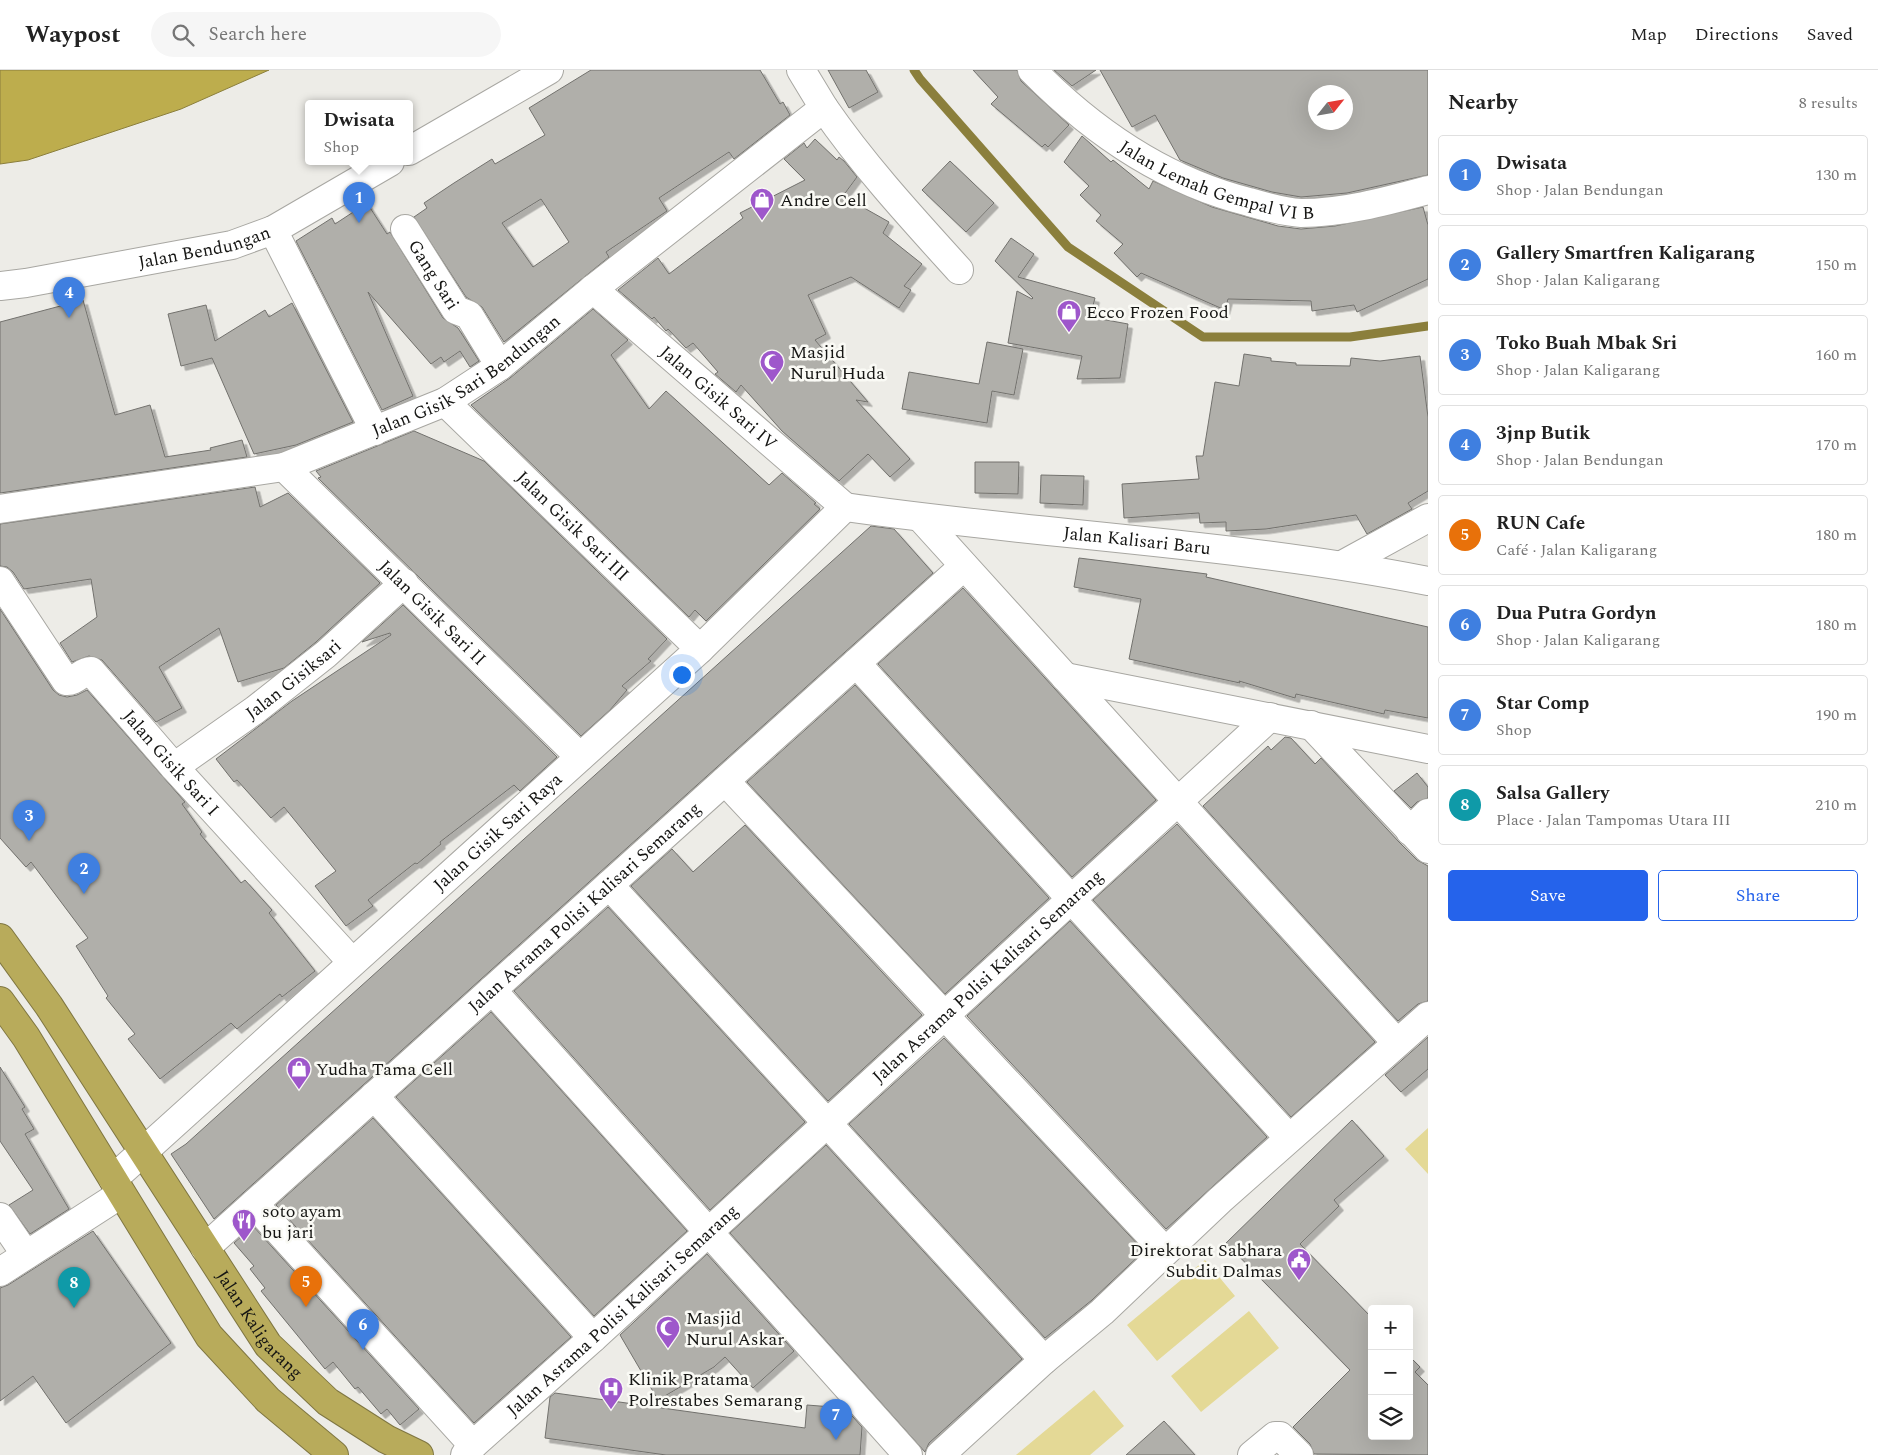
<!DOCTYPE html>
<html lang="en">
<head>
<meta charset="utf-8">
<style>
  :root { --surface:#fff; --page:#f6f6f6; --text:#222; --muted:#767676; --line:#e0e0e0; --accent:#2563eb }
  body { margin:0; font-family:Spectral,serif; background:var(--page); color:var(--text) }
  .controls { position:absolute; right:15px; bottom:15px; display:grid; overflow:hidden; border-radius:5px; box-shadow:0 5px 20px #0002 }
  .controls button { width:45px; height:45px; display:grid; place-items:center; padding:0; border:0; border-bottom:1px solid var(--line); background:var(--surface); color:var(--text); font:25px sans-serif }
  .compass { position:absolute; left:1308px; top:15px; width:45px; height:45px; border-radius:50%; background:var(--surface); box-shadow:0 5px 20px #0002; rotate:59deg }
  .you { position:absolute; left:681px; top:604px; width:18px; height:18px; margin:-12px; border:4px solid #fff; border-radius:50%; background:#1a73e8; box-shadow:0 0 0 8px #1a73e833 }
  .badge { display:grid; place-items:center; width:32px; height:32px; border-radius:50%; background:var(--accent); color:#fff; font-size:16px; font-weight:700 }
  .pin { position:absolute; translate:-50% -41px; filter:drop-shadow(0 1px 2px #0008) }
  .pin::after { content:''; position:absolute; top:26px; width:18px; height:15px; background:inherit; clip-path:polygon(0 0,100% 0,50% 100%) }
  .popup { position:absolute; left:305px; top:30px; width:108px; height:65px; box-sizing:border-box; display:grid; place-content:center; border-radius:5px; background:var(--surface); filter:drop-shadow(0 1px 4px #0005); font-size:16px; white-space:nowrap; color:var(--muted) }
  .popup b { font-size:19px; color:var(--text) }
  .popup::after { content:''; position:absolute; left:50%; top:100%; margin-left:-10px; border:10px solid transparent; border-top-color:var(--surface) }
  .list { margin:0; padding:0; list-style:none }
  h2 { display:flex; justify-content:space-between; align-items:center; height:65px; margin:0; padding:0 20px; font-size:21px }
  h2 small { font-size:16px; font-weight:400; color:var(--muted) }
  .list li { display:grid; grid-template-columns:32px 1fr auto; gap:15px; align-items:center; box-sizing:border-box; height:80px; margin:0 10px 10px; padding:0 10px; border:1px solid var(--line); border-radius:5px }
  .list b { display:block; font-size:19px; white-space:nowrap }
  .list p { margin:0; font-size:16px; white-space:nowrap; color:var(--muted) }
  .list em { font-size:16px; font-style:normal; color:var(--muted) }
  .actions { display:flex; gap:10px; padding:15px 20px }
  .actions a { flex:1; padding:11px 0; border:1px solid var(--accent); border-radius:5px; text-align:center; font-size:18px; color:var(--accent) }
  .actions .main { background:var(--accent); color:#fff }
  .icon { flex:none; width:28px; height:28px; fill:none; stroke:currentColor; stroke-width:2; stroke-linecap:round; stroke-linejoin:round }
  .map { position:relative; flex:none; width:1428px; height:1385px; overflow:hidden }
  header { display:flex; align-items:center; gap:30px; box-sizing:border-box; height:70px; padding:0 25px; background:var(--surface); border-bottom:1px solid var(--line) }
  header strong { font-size:24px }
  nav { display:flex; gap:28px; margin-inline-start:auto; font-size:18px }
  .search { width:350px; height:45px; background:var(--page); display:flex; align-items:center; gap:12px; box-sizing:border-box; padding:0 18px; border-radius:28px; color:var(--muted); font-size:19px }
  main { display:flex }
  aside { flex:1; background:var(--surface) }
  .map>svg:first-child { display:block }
  .green { fill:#e4d996 }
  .water { fill:#bdad4d; stroke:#8b7f3c }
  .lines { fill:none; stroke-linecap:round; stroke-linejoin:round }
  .stream { stroke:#8b7f3c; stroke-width:9 }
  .building { fill:#b0afaa; stroke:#72716d; fill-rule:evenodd; filter:url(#shadow) }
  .street-casing { stroke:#a8a7a2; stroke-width:30 }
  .secondary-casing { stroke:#a8a7a2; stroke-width:30 }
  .highway-casing { stroke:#7f7642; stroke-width:30 }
  .street { stroke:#fff; stroke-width:28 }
  .secondary { stroke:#fff; stroke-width:28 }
  .highway { stroke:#b8ab5b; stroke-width:28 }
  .labels { text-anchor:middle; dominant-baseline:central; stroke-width:5; stroke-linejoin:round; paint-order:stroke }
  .street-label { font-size:18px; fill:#151513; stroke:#fafaf5 }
  .poi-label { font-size:18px; fill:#151513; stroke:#fafaf5; text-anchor:start }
</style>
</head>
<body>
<header>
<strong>Waypost</strong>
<div class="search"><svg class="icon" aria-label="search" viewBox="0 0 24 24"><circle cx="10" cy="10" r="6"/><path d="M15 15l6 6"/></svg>Search here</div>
<nav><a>Map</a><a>Directions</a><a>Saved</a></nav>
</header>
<main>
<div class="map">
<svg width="1428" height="1385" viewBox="0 0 1428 1385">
  <defs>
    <filter id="shadow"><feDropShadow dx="4.5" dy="4.5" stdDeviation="0" flood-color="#0004"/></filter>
  </defs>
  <rect width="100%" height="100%" fill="#edece7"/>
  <path class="green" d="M 1428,1058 L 1428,1104 L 1405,1079 Z
    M 1205,1190 L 1235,1226 L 1157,1291 L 1127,1255 Z
    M 1249,1241 L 1279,1278 L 1201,1342 L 1171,1306 Z
    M 1094,1320 L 1124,1356 L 1090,1385 L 1016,1385 Z"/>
  <path class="water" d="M 0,0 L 269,0 L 181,39 L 28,90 L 0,94 Z"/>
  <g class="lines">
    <path class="stream" d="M 914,0 L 920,9 L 1068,177 L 1203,267 L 1350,267 L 1428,256"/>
  </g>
  <path class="building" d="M 591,0 L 760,0 L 780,34 L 783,32 L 790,45 L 734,89 L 729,82 L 659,128 L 667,141 L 606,182 L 609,187 L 504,272 L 482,237 L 466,227 L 414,147 L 427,138 L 424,133 L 454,113 L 492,89 L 495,94 L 545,65 L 529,38 ZM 541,129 L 569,172 L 533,197 L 502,153 Z
    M 828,0 L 866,0 L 878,22 L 849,38 Z
    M 973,0 L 1017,0 L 1021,11 L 1069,55 L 1048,77 L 1045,74 L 1042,77 L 991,34 L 998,27 Z
    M 1054,0 L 1096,0 L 1072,16 Z
    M 1100,0 L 1428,0 L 1428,105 L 1347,123 L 1301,127 L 1272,122 L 1223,108 L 1180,90 L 1155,45 L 1132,57 ZM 1316,22 L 1346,22 L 1346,52 L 1316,52 Z
    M 1082,66 L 1111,92 L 1113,90 L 1149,119 L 1153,111 L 1212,137 L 1278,156 L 1301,159 L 1335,156 L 1423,137 L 1428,155 L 1428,209 L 1357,242 L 1354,235 L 1312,241 L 1311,231 L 1228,229 L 1225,240 L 1141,203 L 1137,207 L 1114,183 L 1123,174 L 1096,151 L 1101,145 L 1080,125 L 1089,116 L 1064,92 Z
    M 815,69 L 837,90 L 839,87 L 844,91 L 857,107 L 843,126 L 889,152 L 883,163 L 922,194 L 904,216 L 911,220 L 899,238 L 851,207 L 808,225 L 826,264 L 815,270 L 868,332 L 856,330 L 910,389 L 890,407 L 868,384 L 839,411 L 782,361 L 741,315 L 736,322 L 715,304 L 718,302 L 693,273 L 686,278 L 668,259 L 666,261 L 654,247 L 652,249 L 618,220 L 658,188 L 669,204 L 743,148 L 740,143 L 805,110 L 784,89 L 804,73 L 807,78 Z
    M 950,91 L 994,133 L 966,162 L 922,120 Z
    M 367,133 L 387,164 L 390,162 L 443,248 L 458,258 L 479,291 L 470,297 L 460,281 L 444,292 L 441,287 L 431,294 L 368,222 L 413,326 L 382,340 L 296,171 L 332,148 L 335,154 Z
    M 1011,168 L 1034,184 L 1018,207 L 1095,228 L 1090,247 L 1128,254 L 1120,308 L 1077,309 L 1082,286 L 1008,273 L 1017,221 L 1032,229 L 1033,228 L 995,191 Z
    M 83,230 L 115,345 L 150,335 L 165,387 L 211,380 L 210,378 L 242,370 L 247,387 L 0,423 L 0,252 Z
    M 292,233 L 353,352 L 296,375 L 254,384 L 212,288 L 181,296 L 168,244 L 206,235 L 215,271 L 265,240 L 269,247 Z
    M 593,239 L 628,270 L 611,285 L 649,339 L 666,321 L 769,415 L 782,403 L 816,433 L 814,434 L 820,439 L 706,551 L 695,540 L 689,547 L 471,335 L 510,308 Z
    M 987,272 L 1023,279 L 1014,325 L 992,321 L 987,353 L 902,339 L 909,302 L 979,314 Z
    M 1244,284 L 1271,288 L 1271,291 L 1296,293 L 1296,295 L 1350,296 L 1351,288 L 1380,291 L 1420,286 L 1428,347 L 1428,421 L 1408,433 L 1412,439 L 1367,464 L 1356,445 L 1266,459 L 1226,461 L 1226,452 L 1200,453 L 1199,443 L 1124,448 L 1122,414 L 1199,409 L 1196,386 L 1203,386 L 1215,312 L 1239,316 Z
    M 414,361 L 484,391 L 667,569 L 648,589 L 651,591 L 622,616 L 627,620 L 610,640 L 581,666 L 318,408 L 321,407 L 316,401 Z
    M 975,392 L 1019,392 L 1018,424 L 975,423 Z
    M 1041,405 L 1084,406 L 1083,435 L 1040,433 Z
    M 255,417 L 260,437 L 288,423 L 380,513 L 316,572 L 284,598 L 238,612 L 219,558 L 159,597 L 182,638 L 156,652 L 102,590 L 89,586 L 72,592 L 60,573 L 97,547 L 91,509 L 24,519 L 13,502 L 7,497 L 0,496 L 0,454 Z
    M 871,456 L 894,459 L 933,503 L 214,1149 L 171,1084 L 186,1074 Z
    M 1079,488 L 1207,504 L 1206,507 L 1428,557 L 1428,648 L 1385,640 L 1384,644 L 1296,624 L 1295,628 L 1239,611 L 1240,613 L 1129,589 L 1141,529 L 1074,517 Z
    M 963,518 L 1156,730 L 1072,807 L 878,594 Z
    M 403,535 L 557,687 L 520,721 L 514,715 L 440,772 L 441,774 L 417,794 L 415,793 L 368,830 L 373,836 L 346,856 L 315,816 L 336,801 L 284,737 L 271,748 L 237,710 L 234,712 L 216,689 L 292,631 L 391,565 L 390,563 L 362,572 Z
    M 0,539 L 53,620 L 59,625 L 67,627 L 77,625 L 87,620 L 185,732 L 182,734 L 202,762 L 200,764 L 241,813 L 245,810 L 272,840 L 269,843 L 315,901 L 282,927 L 280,924 L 237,959 L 231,953 L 160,1009 L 128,969 L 135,964 L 106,928 L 108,926 L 76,876 L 88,868 L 31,792 L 26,797 L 0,768 Z
    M 855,615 L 1049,828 L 945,924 L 747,712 Z
    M 1285,667 L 1291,668 L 1315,694 L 1321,688 L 1399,772 L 1417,790 L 1428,796 L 1428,931 L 1418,934 L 1398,951 L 1203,736 L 1268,676 L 1271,680 Z
    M 1417,703 L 1428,717 L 1428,728 L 1417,732 L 1411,738 L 1394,721 Z
    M 1177,754 L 1375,972 L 1291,1047 L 1093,830 Z
    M 745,755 L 922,945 L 828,1031 L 631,816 L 672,779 L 693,802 Z
    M 608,837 L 805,1052 L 710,1140 L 514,921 Z
    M 1070,851 L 1267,1067 L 1166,1159 L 967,946 Z
    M 491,942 L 687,1161 L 594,1246 L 396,1027 Z
    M 1428,967 L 1428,999 L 1401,1022 L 1385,1005 Z
    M 944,968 L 1144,1181 L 1092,1230 L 1045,1268 L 849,1054 Z
    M 0,997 L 25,1037 L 22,1039 L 34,1059 L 25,1064 L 69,1139 L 30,1164 L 9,1135 L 33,1120 L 0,1071 Z
    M 373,1048 L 571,1267 L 474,1353 L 276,1135 Z
    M 1352,1050 L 1384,1086 L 1334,1130 L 1339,1136 L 1300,1174 L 1372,1248 L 1372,1366 L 1409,1366 L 1409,1286 L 1420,1297 L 1415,1302 L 1428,1315 L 1428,1385 L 1314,1384 L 1310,1374 L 1293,1357 L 1350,1300 L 1226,1173 Z
    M 826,1075 L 1022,1289 L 929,1373 L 925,1382 L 730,1163 Z
    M 253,1156 L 419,1339 L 400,1355 L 387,1339 L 381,1344 L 358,1317 L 355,1319 L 333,1292 L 325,1299 L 261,1221 L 265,1218 L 250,1199 L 254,1196 L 234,1173 Z
    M 93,1161 L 171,1273 L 66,1353 L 33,1306 L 0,1331 L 0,1218 L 8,1215 Z
    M 707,1184 L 794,1281 L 753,1318 L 725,1287 L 714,1297 L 658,1330 L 620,1265 Z
    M 555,1323 L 805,1358 L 807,1335 L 845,1338 L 862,1357 L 860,1385 L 666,1385 L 545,1368 L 550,1327 Z
    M 1164,1351 L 1195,1385 L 1126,1385 Z"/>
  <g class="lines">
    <defs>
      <g id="street">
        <path id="s1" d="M 1032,0 C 1093,62 1165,111 1249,132 C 1266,137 1284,142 1301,143 C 1344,143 1387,131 1428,120"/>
        <path d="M 824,38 C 864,96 911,147 959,200"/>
        <path id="s2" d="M 405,159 L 456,240 L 469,245 L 500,296"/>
        <path d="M 273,160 L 375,361"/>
        <path id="s3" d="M 593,219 L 845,437"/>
        <path id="s4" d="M 445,332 L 700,579"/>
        <path id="s5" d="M 284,397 L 580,687"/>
        <path id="s6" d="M 845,437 C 1039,465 1236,473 1428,511"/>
        <path id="s7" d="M 0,439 L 284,397 L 445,332 L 500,296 L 593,219 L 824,38 L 801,0"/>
        <path d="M 921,448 L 1397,973"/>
        <path d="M 1344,494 L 1428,448"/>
        <path id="s8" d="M 0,511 L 66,611 C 76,612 81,601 91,601 L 174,697 L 352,892"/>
        <path d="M 856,593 L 1289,1068"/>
        <path d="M 1065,607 L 1428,679"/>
        <path d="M 1311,655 L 1428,779"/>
        <path id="s9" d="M 174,697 L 255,640 L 326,584 L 404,513"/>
        <path d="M 725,711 L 1165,1181"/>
        <path d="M 1410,761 L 1428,743"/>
        <path d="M 609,815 L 1044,1290"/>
        <path d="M 492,920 L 908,1385"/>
        <path d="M 374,1026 L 593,1268"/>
        <path id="s10" d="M 113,1109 L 700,579 L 845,437"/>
        <path d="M 254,1134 L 473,1375"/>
        <path d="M 0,1147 L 26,1185"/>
        <path id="s11" d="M 205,1178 L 964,496"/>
        <path d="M 0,1202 L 121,1124"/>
        <path id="s12" d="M 465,1385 L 473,1375 L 593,1268 L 1270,647"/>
        <path d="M 940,1385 L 1044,1290 L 1102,1242 L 1220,1130 L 1428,946"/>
        <path d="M 1252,1385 L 1275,1366 L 1280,1366 L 1299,1385"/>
      </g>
      <g id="secondary">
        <path d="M 409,81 L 549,0"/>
        <path id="s13" d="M 0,216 L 26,213 L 232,175 L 273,160 L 390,92"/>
      </g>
      <g id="highway">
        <path id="s14" d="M 0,868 L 49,936 L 268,1275 L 328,1332 L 386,1369 L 419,1385"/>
        <path d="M 0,931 L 26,967 L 209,1266 L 268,1330 L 334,1385"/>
      </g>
    </defs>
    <use href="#street" class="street-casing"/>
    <use href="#secondary" class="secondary-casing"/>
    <use href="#highway" class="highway-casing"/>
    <use href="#street" class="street"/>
    <use href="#secondary" class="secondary"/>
    <use href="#highway" class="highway"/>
  </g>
  <defs>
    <symbol id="shop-pin" viewBox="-11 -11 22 30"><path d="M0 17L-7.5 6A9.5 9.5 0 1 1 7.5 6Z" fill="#9e57cb" stroke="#fafaf5"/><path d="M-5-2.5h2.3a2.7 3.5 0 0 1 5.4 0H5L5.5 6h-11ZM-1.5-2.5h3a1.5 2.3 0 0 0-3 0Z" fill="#fff"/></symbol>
    <symbol id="mosque-pin" viewBox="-11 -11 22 30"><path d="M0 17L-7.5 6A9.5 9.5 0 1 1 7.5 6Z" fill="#9e57cb" stroke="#fafaf5"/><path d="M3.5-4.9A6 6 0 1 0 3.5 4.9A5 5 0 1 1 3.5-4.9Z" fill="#fff"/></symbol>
    <symbol id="restaurant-pin" viewBox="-11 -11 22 30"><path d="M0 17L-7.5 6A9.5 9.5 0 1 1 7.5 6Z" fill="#9e57cb" stroke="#fafaf5"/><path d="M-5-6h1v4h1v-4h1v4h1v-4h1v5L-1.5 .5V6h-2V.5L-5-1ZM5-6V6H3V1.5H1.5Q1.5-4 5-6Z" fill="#fff"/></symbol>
    <symbol id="civic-pin" viewBox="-11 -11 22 30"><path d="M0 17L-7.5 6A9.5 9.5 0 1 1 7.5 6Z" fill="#9e57cb" stroke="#fafaf5"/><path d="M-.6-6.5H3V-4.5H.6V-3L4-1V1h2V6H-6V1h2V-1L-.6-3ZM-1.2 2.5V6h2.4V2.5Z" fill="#fff"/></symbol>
    <symbol id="hospital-pin" viewBox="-11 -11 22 30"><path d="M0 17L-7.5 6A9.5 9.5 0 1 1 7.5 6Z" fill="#9e57cb" stroke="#fafaf5"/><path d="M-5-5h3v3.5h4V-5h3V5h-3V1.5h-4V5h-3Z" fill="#fff"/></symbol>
  </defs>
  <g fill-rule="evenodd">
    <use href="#shop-pin" x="748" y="116" width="28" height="38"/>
    <use href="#shop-pin" x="1055" y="228" width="28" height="38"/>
    <use href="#mosque-pin" x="758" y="278" width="28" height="38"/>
    <use href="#shop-pin" x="285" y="985" width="28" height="38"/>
    <use href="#restaurant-pin" x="230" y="1137" width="28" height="38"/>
    <use href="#civic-pin" x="1285" y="1176" width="28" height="38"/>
    <use href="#mosque-pin" x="654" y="1244" width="28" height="38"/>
    <use href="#hospital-pin" x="597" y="1305" width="28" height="38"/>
  </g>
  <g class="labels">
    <g class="street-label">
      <text stroke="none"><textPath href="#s1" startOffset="220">Jalan Lemah Gempal VI B</textPath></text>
      <text stroke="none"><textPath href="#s13" startOffset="208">Jalan Bendungan</textPath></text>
      <text stroke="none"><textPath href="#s2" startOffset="54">Gang Sari</textPath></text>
      <text stroke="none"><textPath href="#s7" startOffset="492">Jalan Gisik Sari Bendungan</textPath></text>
      <text stroke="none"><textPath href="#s3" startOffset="166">Jalan Gisik Sari IV</textPath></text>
      <text stroke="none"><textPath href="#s4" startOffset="178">Jalan Gisik Sari III</textPath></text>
      <text stroke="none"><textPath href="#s6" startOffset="294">Jalan Kalisari Baru</textPath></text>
      <text stroke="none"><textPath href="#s5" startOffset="208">Jalan Gisik Sari II</textPath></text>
      <text stroke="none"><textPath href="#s9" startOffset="148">Jalan Gisiksari</textPath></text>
      <text stroke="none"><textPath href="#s8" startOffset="269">Jalan Gisik Sari I</textPath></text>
      <text stroke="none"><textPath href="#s10" startOffset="518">Jalan Gisik Sari Raya</textPath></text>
      <text stroke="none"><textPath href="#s11" startOffset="510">Jalan Asrama Polisi Kalisari Semarang</textPath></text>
      <text stroke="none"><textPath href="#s12" startOffset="709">Jalan Asrama Polisi Kalisari Semarang</textPath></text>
      <text stroke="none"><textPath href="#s12" startOffset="214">Jalan Asrama Polisi Kalisari Semarang</textPath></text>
      <text stroke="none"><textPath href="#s14" startOffset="466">Jalan Kaligarang</textPath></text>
    </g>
    <g class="poi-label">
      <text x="780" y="130">Andre Cell</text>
      <text x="1086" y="242">Ecco Frozen Food</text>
      <text x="790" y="282">Masjid<tspan x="790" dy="21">Nurul Huda</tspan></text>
      <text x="316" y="999">Yudha Tama Cell</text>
      <text x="262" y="1141">soto ayam<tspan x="262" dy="21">bu jari</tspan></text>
      <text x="1282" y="1180" text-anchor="end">Direktorat Sabhara<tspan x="1282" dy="21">Subdit Dalmas</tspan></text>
      <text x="686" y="1248">Masjid<tspan x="686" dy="21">Nurul Askar</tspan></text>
      <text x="628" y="1309">Klinik Pratama<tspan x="628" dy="21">Polrestabes Semarang</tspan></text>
    </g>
  </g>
</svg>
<div class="controls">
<button>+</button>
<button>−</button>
<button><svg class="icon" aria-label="layers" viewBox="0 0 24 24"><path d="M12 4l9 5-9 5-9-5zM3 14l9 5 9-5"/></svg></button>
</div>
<svg class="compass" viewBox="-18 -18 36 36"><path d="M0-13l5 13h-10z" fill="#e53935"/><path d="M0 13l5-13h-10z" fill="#767676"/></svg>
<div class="you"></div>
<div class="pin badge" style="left:359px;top:153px;background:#3f7fe0">1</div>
<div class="popup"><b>Dwisata</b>Shop</div>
<div class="pin badge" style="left:84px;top:824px;background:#3f7fe0">2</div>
<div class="pin badge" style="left:29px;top:771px;background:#3f7fe0">3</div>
<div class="pin badge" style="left:69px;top:248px;background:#3f7fe0">4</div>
<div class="pin badge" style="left:306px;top:1237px;background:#e8710a">5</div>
<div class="pin badge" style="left:363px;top:1280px;background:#3f7fe0">6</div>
<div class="pin badge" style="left:836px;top:1370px;background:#3f7fe0">7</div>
<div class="pin badge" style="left:74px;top:1238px;background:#0f9aa8">8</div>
</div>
<aside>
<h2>Nearby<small>8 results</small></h2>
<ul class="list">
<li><span class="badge" style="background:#3f7fe0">1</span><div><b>Dwisata</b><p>Shop · Jalan Bendungan</p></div><em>130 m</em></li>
<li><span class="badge" style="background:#3f7fe0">2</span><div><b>Gallery Smartfren Kaligarang</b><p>Shop · Jalan Kaligarang</p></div><em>150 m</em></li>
<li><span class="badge" style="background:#3f7fe0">3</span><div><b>Toko Buah Mbak Sri</b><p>Shop · Jalan Kaligarang</p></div><em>160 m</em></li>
<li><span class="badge" style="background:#3f7fe0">4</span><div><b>3jnp Butik</b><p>Shop · Jalan Bendungan</p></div><em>170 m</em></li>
<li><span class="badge" style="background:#e8710a">5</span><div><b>RUN Cafe</b><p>Café · Jalan Kaligarang</p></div><em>180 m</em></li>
<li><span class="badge" style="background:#3f7fe0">6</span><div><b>Dua Putra Gordyn</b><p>Shop · Jalan Kaligarang</p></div><em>180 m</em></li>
<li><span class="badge" style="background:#3f7fe0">7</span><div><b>Star Comp</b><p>Shop</p></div><em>190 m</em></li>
<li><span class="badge" style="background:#0f9aa8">8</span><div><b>Salsa Gallery</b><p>Place · Jalan Tampomas Utara III</p></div><em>210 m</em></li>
</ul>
<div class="actions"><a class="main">Save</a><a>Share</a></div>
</aside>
</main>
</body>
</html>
